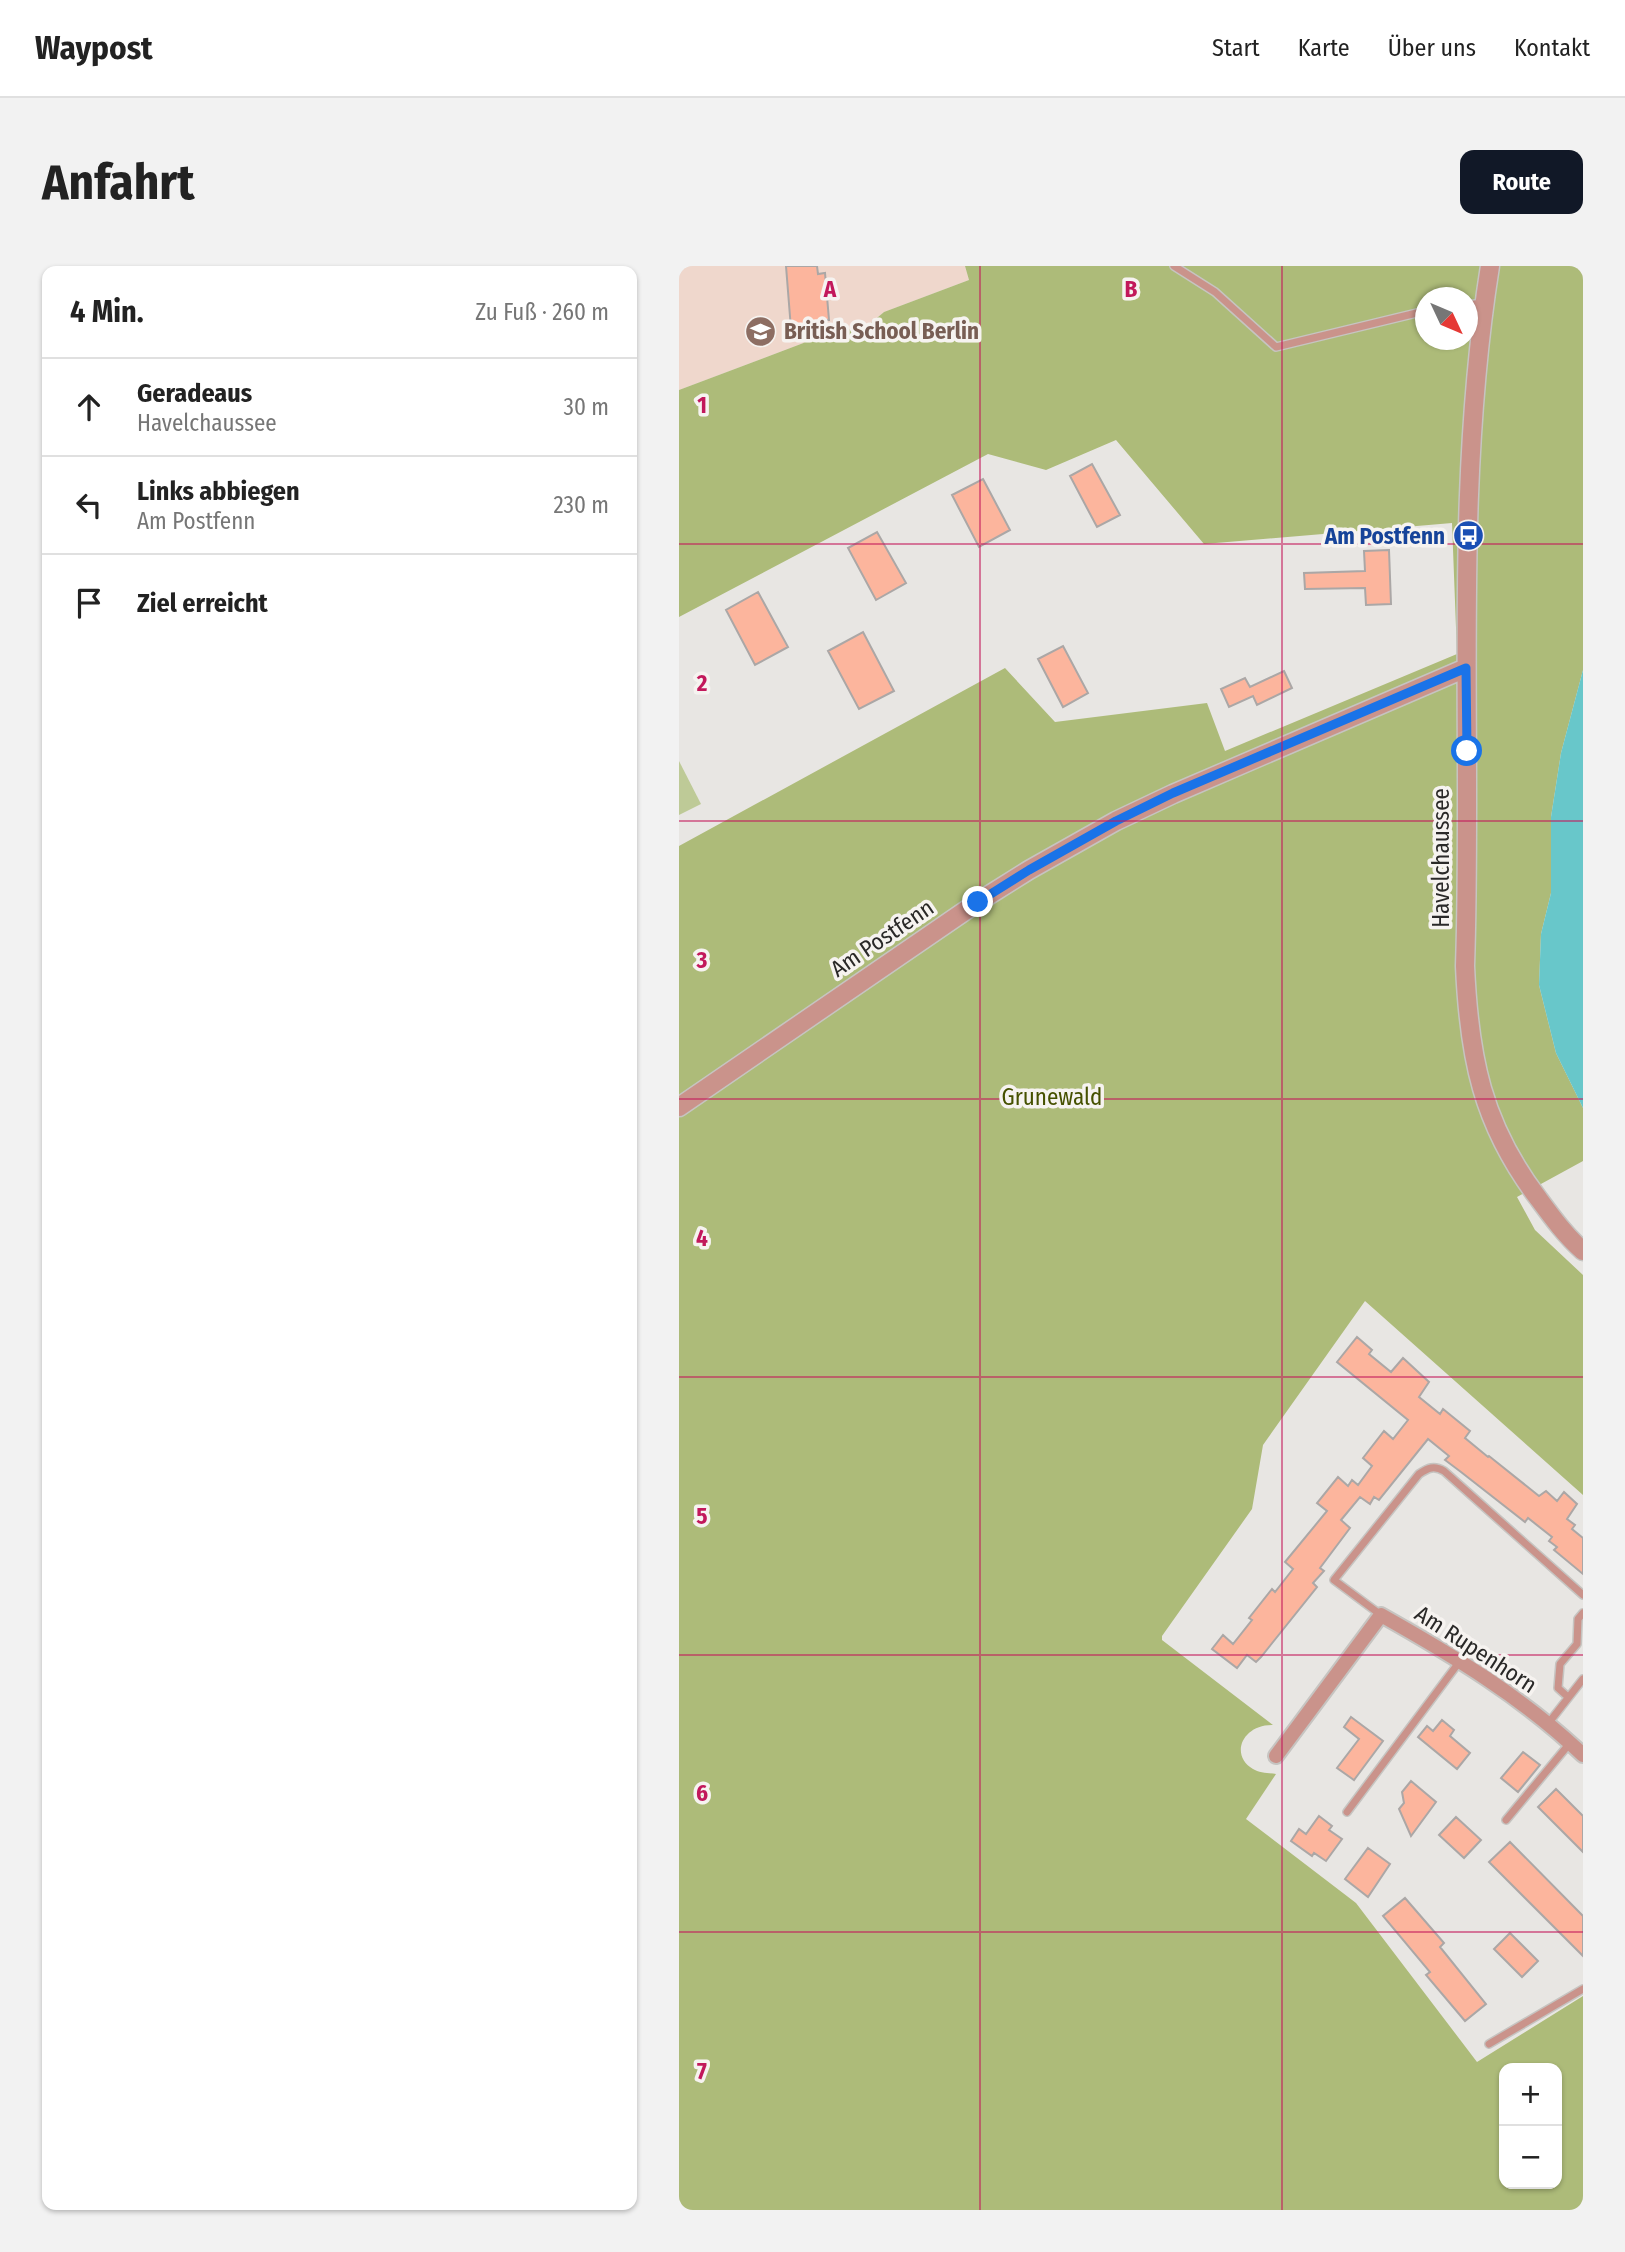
<!DOCTYPE html>
<html lang="de">
<head>
<meta charset="utf-8">
<style>
  :root { --surface:#fff; --page:#f2f2f2; --text:#222; --muted:#767676; --line:#e0e0e0; --accent:#111827 }
  body { margin:0; font-family:"Fira Sans Condensed",sans-serif; background:var(--page); color:var(--text) }
  .controls { position:absolute; right:21px; bottom:21px; display:grid; overflow:hidden; border-radius:14px; box-shadow:0 2px 5px #0004 }
  .controls button { width:63px; height:63px; display:grid; place-items:center; padding:0; border:0; border-bottom:2px solid var(--line); background:var(--surface); color:var(--text); font:35px sans-serif }
  .compass { position:absolute; left:736px; top:21px; width:63px; height:63px; border-radius:50%; background:var(--surface); box-shadow:0 2px 5px #0004; rotate:134deg }
  .stop { position:absolute; width:21px; height:21px; margin:-16px; border:5px solid #1a73e8; border-radius:50%; background:#fff }
  .stop.end { background:#1a73e8; border-color:#fff; box-shadow:0 2px 7px #0008 }
  .list { margin:0; padding:0; list-style:none }
  h2 { display:flex; justify-content:space-between; align-items:center; height:91px; margin:0; padding:0 28px; font-size:30px }
  h2 small { font-size:23px; font-weight:400; color:var(--muted) }
  .list li { display:grid; grid-template-columns:46px 1fr auto; gap:21px; align-items:center; box-sizing:border-box; height:98px; padding:0 28px; border-top:2px solid var(--line) }
  .list b { display:block; font-size:26px; white-space:nowrap }
  .list p { margin:0; font-size:23px; white-space:nowrap; color:var(--muted) }
  .list em { font-size:23px; font-style:normal; color:var(--muted) }
  .icon { flex:none; width:38px; height:38px; fill:none; stroke:currentColor; stroke-width:2; stroke-linecap:round; stroke-linejoin:round }
  .map { position:relative; flex:none; width:904px; height:1944px; overflow:hidden; border-radius:14px }
  header { display:flex; align-items:center; gap:42px; box-sizing:border-box; height:98px; padding:0 35px; background:var(--surface); border-bottom:2px solid var(--line) }
  header strong { font-size:33px }
  nav { display:flex; gap:38px; margin-inline-start:auto; font-size:24px }
  .intro { display:flex; align-items:center; justify-content:space-between; box-sizing:border-box; height:168px; padding:0 42px }
  h1 { margin:0; font-size:49px }
  .button { padding:18px 32px; border-radius:14px; background:var(--accent); color:#fff; font-size:24px; font-weight:700 }
  main { display:flex; gap:42px; padding:0 42px }
  aside { flex:1; background:var(--surface); border-radius:14px; box-shadow:0 2px 5px #0004 }
  .map>svg:first-child { display:block }
  .education { fill:#efd7cc }
  .green { fill:#beca97 }
  .forest { fill:#adbb79; fill-rule:evenodd }
  .water { fill:#68c7ca }
  .building { fill:#fcb59d; stroke:#aba7a6; stroke-width:2 }
  .lines { fill:none; stroke-linecap:round; stroke-linejoin:round }
  .service-casing { stroke:#c6c4c1; stroke-width:10 }
  .minor-casing { stroke:#c6c4c1; stroke-width:18 }
  .tertiary-casing { stroke:#c6c4c1; stroke-width:21 }
  .service { stroke:#ca938b; stroke-width:7 }
  .minor { stroke:#ca938b; stroke-width:14 }
  .tertiary { stroke:#ca938b; stroke-width:18 }
  .route { stroke:#1a73e8; stroke-width:9 }
  .grid { fill:none; stroke:#c2185b; stroke-width:2; stroke-opacity:0.55 }
  .labels { text-anchor:middle; dominant-baseline:central; stroke-width:7; stroke-linejoin:round; paint-order:stroke }
  .education-label { font-size:23px; font-weight:bold; fill:#785e54; stroke:#f6f3f0; text-anchor:start }
  .transit-label { font-size:23px; font-weight:bold; fill:#164399; stroke:#f6f3f0; text-anchor:end }
  .street-label { font-size:23px; fill:#2a2928; stroke:#f6f3f0 }
  .park-label { font-size:23px; fill:#465100; stroke:#f6f3f0 }
  .grid-label { font-size:23px; text-anchor:middle; font-weight:bold; fill:#c2185b; stroke:#f6f3f0; stroke-width:7; stroke-linejoin:round; paint-order:stroke }
</style>
</head>
<body>
<header>
<strong>Waypost</strong>
<nav><a>Start</a><a>Karte</a><a>Über uns</a><a>Kontakt</a></nav>
</header>
<div class="intro"><h1>Anfahrt</h1><a class="button">Route</a></div>
<main>
<aside>
<h2>4 Min.<small>Zu Fuß · 260 m</small></h2>
<ul class="list">
<li><svg class="icon" aria-label="ahead" viewBox="0 0 24 24"><path d="M12 20V5M6 11l6-6 6 6"/></svg><div><b>Geradeaus</b><p>Havelchaussee</p></div><em>30 m</em></li>
<li><svg class="icon" aria-label="left" viewBox="0 0 24 24"><path d="M17 20v-9H6M10 6l-5 5 5 5"/></svg><div><b>Links abbiegen</b><p>Am Postfenn</p></div><em>230 m</em></li>
<li><svg class="icon" aria-label="arrive" viewBox="0 0 24 24"><path d="M6 21V4h12l-3 4 3 4H6"/></svg><div><b>Ziel erreicht</b></div></li>
</ul>
</aside>
<div class="map">
<svg width="904" height="1944" viewBox="0 0 904 1944">
  <rect width="100%" height="100%" fill="#e8e6e3"/>
  <path class="education" d="M 0,0 L 286,0 L 290,14 L 205,46 L 192,57 L 135,73 L 0,124 Z"/>
  <path class="green" d="M 0,495 L 22,538 L 0,549 Z"/>
  <path class="forest" d="M 286,0 L 904,0 L 904,404 L 882,487 L 872,551 L 872,627 L 862,668 L 860,719 L 877,787 L 904,842 L 904,895 L 838,931 L 856,964 L 904,1009 L 904,1229 L 686,1035 L 584,1179 L 573,1243 L 483,1370 L 483,1374 L 594,1459 C 564,1458 550,1489 574,1503 C 580,1507 590,1507 597,1508 L 567,1553 L 677,1637 L 798,1796 L 904,1730 L 904,1944 L 0,1944 L 0,580 L 326,402 L 376,456 L 528,437 L 546,485 L 778,388 L 773,257 L 525,278 L 437,174 L 367,204 L 309,188 L 0,351 L 0,124 L 135,73 L 192,57 L 205,46 L 290,14 ZM 746,32 L 788,32 L 788,74 L 746,74 ZM 825,1802 L 878,1802 L 878,1918 L 825,1918 Z"/>
  <path class="water" d="M 904,404 L 904,842 L 877,787 L 860,719 L 862,668 L 872,627 L 872,551 L 882,487 Z"/>
  <path class="building" d="M 107,0 L 138,0 L 139,8 L 146,7 L 150,54 L 143,54 L 143,60 L 112,63 Z
    M 413,198 L 441,249 L 418,261 L 391,210 Z
    M 304,213 L 331,264 L 300,281 L 273,229 Z
    M 198,266 L 227,317 L 197,334 L 169,282 Z
    M 710,284 L 712,338 L 687,339 L 686,322 L 626,323 L 625,307 L 686,305 L 685,285 Z
    M 79,326 L 109,381 L 76,399 L 47,344 Z
    M 184,366 L 215,425 L 180,443 L 149,385 Z
    M 384,380 L 409,427 L 384,441 L 359,393 Z
    M 605,405 L 613,422 L 578,439 L 574,430 L 550,441 L 542,423 L 566,412 L 571,421 Z
    M 678,1071 L 693,1084 L 690,1088 L 712,1106 L 724,1092 L 750,1116 L 740,1131 L 761,1148 L 764,1143 L 791,1165 L 786,1172 L 809,1191 L 810,1190 L 860,1230 L 867,1225 L 878,1235 L 885,1226 L 898,1238 L 888,1253 L 896,1259 L 893,1263 L 904,1272 L 904,1308 L 875,1284 L 878,1281 L 870,1275 L 873,1271 L 849,1252 L 846,1256 L 782,1206 L 766,1194 L 770,1190 L 749,1173 L 700,1234 L 695,1231 L 691,1238 L 681,1231 L 662,1254 L 671,1262 L 641,1302 L 645,1305 L 634,1317 L 638,1321 L 582,1391 L 577,1396 L 568,1389 L 558,1402 L 533,1383 L 544,1369 L 554,1378 L 573,1354 L 570,1352 L 593,1323 L 596,1326 L 614,1303 L 606,1296 L 648,1245 L 638,1237 L 659,1211 L 669,1220 L 673,1214 L 679,1219 L 693,1200 L 684,1192 L 705,1165 L 714,1173 L 729,1154 L 658,1096 Z
    M 672,1451 L 704,1475 L 675,1514 L 658,1502 L 680,1473 L 665,1461 Z
    M 763,1454 L 775,1464 L 771,1470 L 791,1487 L 778,1503 L 739,1471 L 748,1460 L 754,1465 Z
    M 844,1486 L 861,1499 L 839,1526 L 822,1512 Z
    M 732,1515 L 757,1536 L 732,1570 L 720,1543 L 725,1537 L 723,1526 Z
    M 877,1523 L 904,1550 L 904,1586 L 859,1541 Z
    M 640,1550 L 653,1560 L 650,1564 L 663,1573 L 647,1595 L 635,1587 L 633,1590 L 612,1575 L 620,1563 L 627,1568 Z
    M 777,1551 L 802,1574 L 785,1592 L 760,1569 Z
    M 831,1576 L 904,1650 L 904,1690 L 810,1596 Z
    M 689,1582 L 711,1598 L 689,1631 L 666,1613 Z
    M 726,1632 L 765,1677 L 761,1681 L 807,1738 L 786,1755 L 747,1709 L 751,1706 L 704,1650 Z
    M 831,1667 L 859,1695 L 843,1711 L 815,1683 Z"/>
  <g class="lines">
    <defs>
      <path id="service" d="M 495,0 L 536,26 L 597,81 L 746,45
        M 788,39 L 804,37
        M 702,1349 L 655,1314 L 740,1208 C 749,1202 755,1199 765,1205 L 904,1329
        M 889,1431 L 879,1422 L 881,1398 L 898,1378 L 899,1353 L 904,1347
        M 868,1459 L 904,1413
        M 668,1546 L 781,1395
        M 827,1554 L 891,1477
        M 810,1778 L 904,1723"/>
      <path id="minor" d="M 597,1490 L 702,1349 C 773,1389 845,1432 904,1489"/>
      <path id="tertiary" d="M 811,0 C 774,231 794,467 786,700 C 790,791 803,858 859,932 C 873,951 886,969 904,985
        M 0,841 L 299,636 L 350,604 L 437,555 L 494,528 L 787,402"/>
    </defs>
    <use href="#service" class="service-casing"/>
    <use href="#minor" class="minor-casing"/>
    <use href="#tertiary" class="tertiary-casing"/>
    <use href="#service" class="service"/>
    <use href="#minor" class="minor"/>
    <use href="#tertiary" class="tertiary"/>
  </g>
  <g class="lines">
    <path class="route" d="M 299,636 L 350,604 L 437,555 L 494,527 L 787,402 L 788,485"/>
  </g>
  <path class="grid" d="M 301,0 L 301,1944M 603,0 L 603,1944M 0,278 L 904,278M 0,555 L 904,555M 0,833 L 904,833M 0,1111 L 904,1111M 0,1389 L 904,1389M 0,1666 L 904,1666"/>
  <defs>
    <symbol id="school-disc" viewBox="-11 -11 22 22"><circle r="9.5" fill="#8d6e63" stroke="#f6f3f0"/><path d="M0-5L7-2L0 1L-7-2ZM-4 1L0 2.5L4 1V4Q0 6-4 4Z" fill="#fff"/></symbol>
    <symbol id="bus-disc" viewBox="-11 -11 22 22"><circle r="9.5" fill="#1a4fb4" stroke="#f6f3f0"/><path d="M-5-6H5V4H4V6H2V4H-2V6H-4V4H-5ZM-3.5-4V0h7V-4ZM-3.5 1.2v1.5H-2V1.2ZM2 1.2v1.5H3.5V1.2Z" fill="#fff"/></symbol>
  </defs>
  <g fill-rule="evenodd">
    <use href="#school-disc" x="64" y="48" width="35" height="35"/>
    <use href="#bus-disc" x="772" y="252" width="35" height="35"/>
  </g>
  <g class="labels">
    <g class="education-label">
      <text x="105" y="65">British School Berlin</text>
    </g>
    <g class="transit-label">
      <text x="766" y="270">Am Postfenn</text>
    </g>
    <g class="street-label">
      <text transform="translate(762 592) rotate(-90)">Havelchaussee</text>
      <text transform="translate(203 672) rotate(-34)">Am Postfenn</text>
      <text transform="translate(797 1383) rotate(33)">Am Rupenhorn</text>
    </g>
    <g class="park-label">
      <text x="373" y="831">Grunewald</text>
    </g>
  </g>
  <g class="grid-label">
    <text x="151" y="31">A</text>
    <text x="452" y="31">B</text>
    <text x="23" y="147">1</text>
    <text x="23" y="425">2</text>
    <text x="23" y="702">3</text>
    <text x="23" y="980">4</text>
    <text x="23" y="1258">5</text>
    <text x="23" y="1535">6</text>
    <text x="23" y="1813">7</text>
  </g>
</svg>
<div class="controls">
<button>+</button>
<button>−</button>
</div>
<svg class="compass" viewBox="-18 -18 36 36"><path d="M0-13l5 13h-10z" fill="#e53935"/><path d="M0 13l5-13h-10z" fill="#767676"/></svg>
<div class="stop" style="left:788px;top:485px"></div>
<div class="stop end" style="left:299px;top:636px"></div>
</div>
</main>
</body>
</html>
